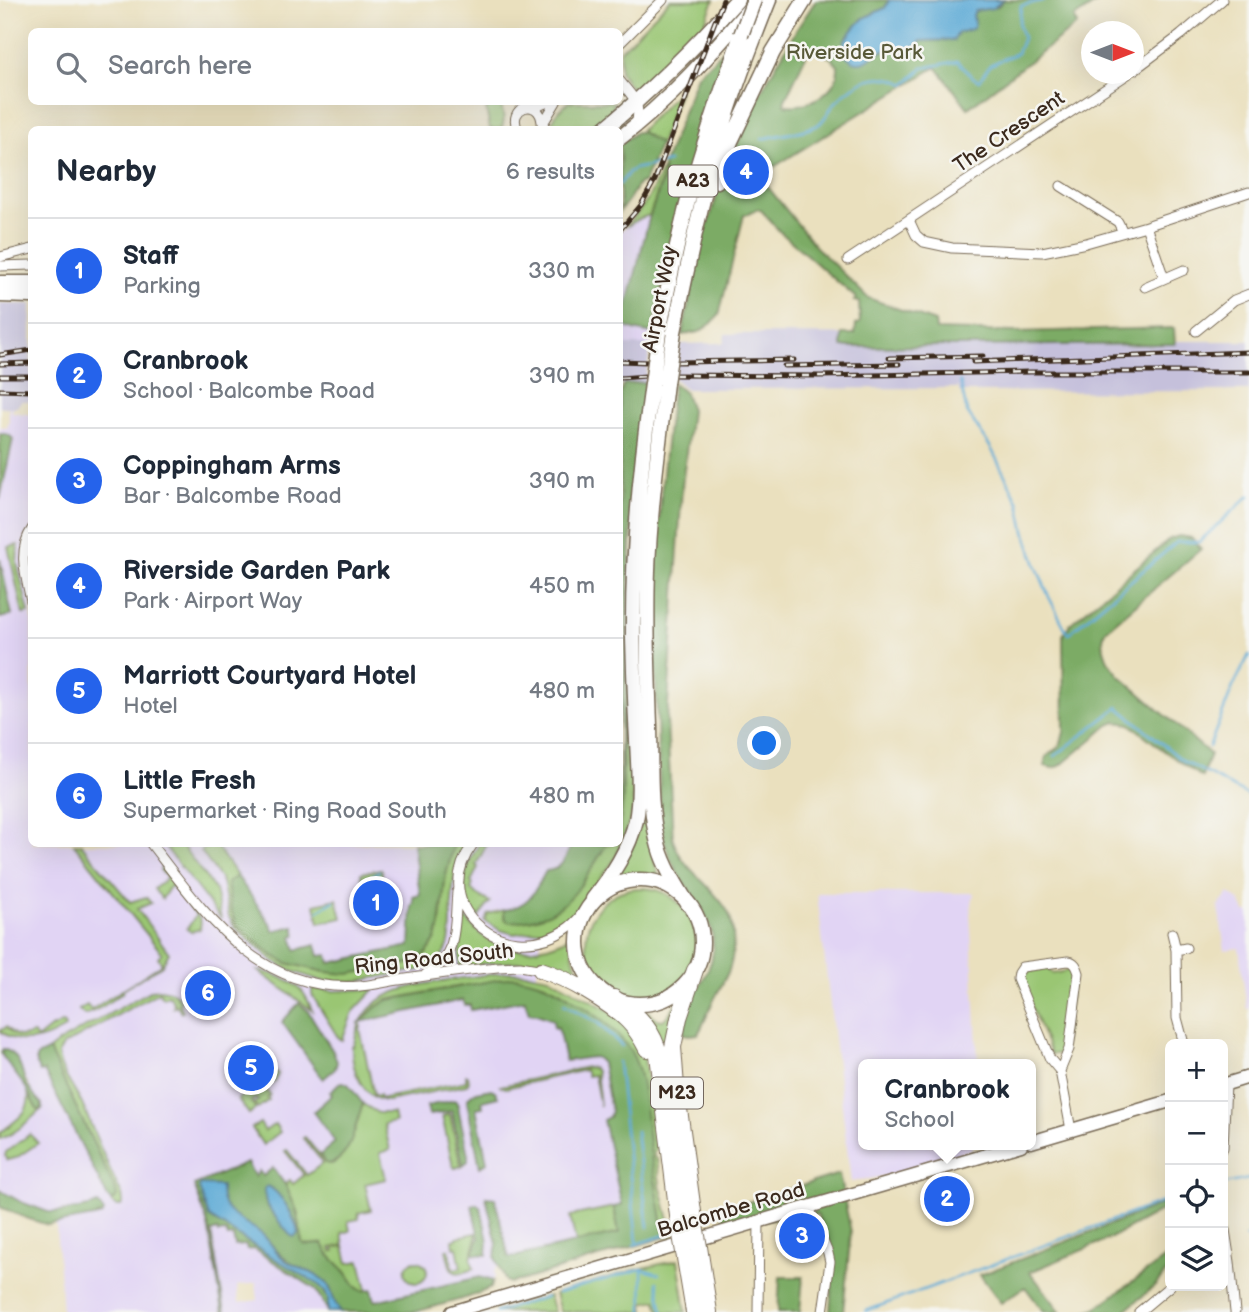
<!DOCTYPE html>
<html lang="en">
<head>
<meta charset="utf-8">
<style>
  :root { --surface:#fff; --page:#f2f2f3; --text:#1f2937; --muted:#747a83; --line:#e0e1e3; --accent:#2563eb }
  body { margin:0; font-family:"Balsamiq Sans",sans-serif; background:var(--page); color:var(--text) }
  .controls { position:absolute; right:21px; bottom:21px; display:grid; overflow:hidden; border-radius:10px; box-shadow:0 7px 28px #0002 }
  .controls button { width:63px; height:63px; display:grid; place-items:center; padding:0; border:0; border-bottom:2px solid var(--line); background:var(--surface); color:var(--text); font:35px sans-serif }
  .compass { position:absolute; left:1081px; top:21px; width:63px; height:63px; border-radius:50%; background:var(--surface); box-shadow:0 7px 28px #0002; rotate:90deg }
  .you { position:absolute; left:765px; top:744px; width:24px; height:24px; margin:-18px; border:5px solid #fff; border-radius:50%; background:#1a73e8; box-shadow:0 0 0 10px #1a73e833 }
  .badge { display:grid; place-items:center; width:46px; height:46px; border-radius:50%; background:var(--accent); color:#fff; font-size:23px; font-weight:700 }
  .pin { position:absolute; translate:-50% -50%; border:4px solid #fff; box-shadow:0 2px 7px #0006 }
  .popup { position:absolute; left:858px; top:1059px; width:178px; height:91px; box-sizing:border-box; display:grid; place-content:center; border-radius:10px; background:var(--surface); filter:drop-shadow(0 2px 5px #0005); font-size:23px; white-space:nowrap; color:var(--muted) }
  .popup b { font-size:26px; color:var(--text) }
  .popup::after { content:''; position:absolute; left:50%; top:100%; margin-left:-14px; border:14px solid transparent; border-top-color:var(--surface) }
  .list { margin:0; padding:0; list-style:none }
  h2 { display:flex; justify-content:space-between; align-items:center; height:91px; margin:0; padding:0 28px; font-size:30px }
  h2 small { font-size:23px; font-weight:400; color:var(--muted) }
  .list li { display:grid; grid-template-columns:46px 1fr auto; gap:21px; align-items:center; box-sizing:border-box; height:105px; padding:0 28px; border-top:2px solid var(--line) }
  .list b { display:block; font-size:26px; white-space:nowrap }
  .list p { margin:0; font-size:23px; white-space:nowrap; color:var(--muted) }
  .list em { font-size:23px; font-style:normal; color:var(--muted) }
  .icon { flex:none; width:38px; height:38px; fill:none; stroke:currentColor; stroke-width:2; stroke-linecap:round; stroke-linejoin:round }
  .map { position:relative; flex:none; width:1249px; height:1312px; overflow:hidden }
  .search { position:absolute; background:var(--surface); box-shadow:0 7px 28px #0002; left:28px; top:28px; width:595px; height:77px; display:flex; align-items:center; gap:18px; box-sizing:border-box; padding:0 24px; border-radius:10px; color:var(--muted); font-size:26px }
  .panel { position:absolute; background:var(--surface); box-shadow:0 7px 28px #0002; left:28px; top:126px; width:595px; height:721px; border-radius:10px }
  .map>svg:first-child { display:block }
  .built { fill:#e1d4f4; fill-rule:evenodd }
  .industrial { fill:#c5c0db }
  .green { fill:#9ac673; stroke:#6a7848; stroke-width:2 }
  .forest { fill:#7bab65; stroke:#5b6a42; stroke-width:2; fill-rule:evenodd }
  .water { fill:#5daad6; stroke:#4c6a7a; stroke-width:2 }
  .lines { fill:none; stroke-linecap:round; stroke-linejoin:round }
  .stream { stroke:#5daad6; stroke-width:2.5 }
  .minor-casing { stroke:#786a56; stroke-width:11 }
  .secondary-casing { stroke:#786a56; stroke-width:15 }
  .primary-casing { stroke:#786a56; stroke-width:17 }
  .trunk-casing { stroke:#786a56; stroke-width:17 }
  .motorway-casing { stroke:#786a56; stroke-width:18 }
  .minor { stroke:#fff; stroke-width:9 }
  .secondary { stroke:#fff; stroke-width:12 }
  .primary { stroke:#fff; stroke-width:14 }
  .trunk { stroke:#fff; stroke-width:14 }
  .motorway { stroke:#fff; stroke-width:16 }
  .rail-casing { stroke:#3b2a1e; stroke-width:5 }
  .rail { stroke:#f6f6f2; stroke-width:2.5; stroke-dasharray:8; stroke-linecap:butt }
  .trunk-bridge-casing { stroke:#786a56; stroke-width:17; stroke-linecap:butt }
  .motorway-bridge-casing { stroke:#786a56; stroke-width:18; stroke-linecap:butt }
  .trunk-bridge { stroke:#fff; stroke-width:14 }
  .motorway-bridge { stroke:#fff; stroke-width:16 }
  .labels { text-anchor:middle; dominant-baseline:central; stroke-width:5; stroke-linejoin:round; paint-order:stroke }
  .shield { fill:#f6f6f2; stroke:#73675e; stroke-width:2 }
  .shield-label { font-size:19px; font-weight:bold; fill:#3b2a1e }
  .park-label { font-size:21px; fill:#585938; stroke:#f6f6f2 }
  .street-label { font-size:21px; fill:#3b2a1e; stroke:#f6f6f2 }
</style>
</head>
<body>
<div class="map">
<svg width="1249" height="1312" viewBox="0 0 1249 1312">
  <rect width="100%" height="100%" fill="#f6f6f2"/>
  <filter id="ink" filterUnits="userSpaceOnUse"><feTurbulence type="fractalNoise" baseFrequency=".0143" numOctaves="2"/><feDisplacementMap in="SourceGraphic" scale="14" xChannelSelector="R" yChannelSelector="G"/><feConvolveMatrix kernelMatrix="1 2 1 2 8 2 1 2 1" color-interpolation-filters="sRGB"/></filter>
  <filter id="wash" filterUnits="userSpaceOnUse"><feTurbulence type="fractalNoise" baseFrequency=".00686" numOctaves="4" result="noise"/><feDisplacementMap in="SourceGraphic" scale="28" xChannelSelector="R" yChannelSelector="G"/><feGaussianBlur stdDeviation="1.57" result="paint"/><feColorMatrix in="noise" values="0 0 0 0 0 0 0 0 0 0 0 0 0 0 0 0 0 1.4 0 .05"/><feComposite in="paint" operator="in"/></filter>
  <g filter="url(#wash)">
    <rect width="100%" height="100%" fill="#eae0be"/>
    <path class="built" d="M 646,215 L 650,215 L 625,315 L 652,334 L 651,345 L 620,345 L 620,228 L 622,230 Z
      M 9,407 L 12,407 L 12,412 L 31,415 L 32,844 L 413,844 L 420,895 L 412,906 L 410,946 L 330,963 L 319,957 L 295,950 L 292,936 L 273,931 L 272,926 L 238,876 L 227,883 L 296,967 L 419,961 L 454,844 L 479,844 L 471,857 L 465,892 L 472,911 L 479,917 L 489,902 L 477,895 L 471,889 L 471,882 L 477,867 L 476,866 L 487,844 L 572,844 L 560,866 L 555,870 L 546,871 L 534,893 L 527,901 L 517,908 L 494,911 L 514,934 L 542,930 L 536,980 L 574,1000 L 601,1019 L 639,1071 L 665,1237 L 503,1274 L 498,1266 L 494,1272 L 495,1277 L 491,1283 L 411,1312 L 225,1312 L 211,1231 L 217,1230 L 226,1232 L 233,1236 L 207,1219 L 223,1312 L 62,1312 L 56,1224 L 102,1215 L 98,1204 L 89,1207 L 61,1212 L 48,1212 L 21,1202 L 0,1190 L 0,618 L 12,615 L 0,559 L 0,499 L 13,439 L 9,435 L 0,433 L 0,427 L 7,428 L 9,422 ZM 308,1011 L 337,1059 L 323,1079 L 282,1022 ZM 16,1056 L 33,1094 L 42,1104 L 42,1109 L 36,1108 L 26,1088 L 3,1057 ZM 52,1058 L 116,1191 L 108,1198 L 41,1064 ZM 343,1082 L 348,1084 L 362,1104 L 352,1138 L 315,1109 L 332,1095 ZM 256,1283 L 258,1300 L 239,1303 L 237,1286 Z
      M 817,893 L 974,893 L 970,914 L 978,1064 L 863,1064 L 863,1145 L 972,1145 L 972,1149 L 919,1170 L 851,1182 Z
      M 1229,893 L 1240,901 L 1245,912 L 1249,912 L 1249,1009 L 1247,1009 L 1239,948 L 1225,950 L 1218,906 Z"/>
    <path class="industrial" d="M 0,304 L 31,304 L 31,401 L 21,401 L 17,407 L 0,407 Z
      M 1174,328 L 1175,341 L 1249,341 L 1249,391 L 959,392 L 959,388 L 686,389 L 674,379 L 680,344 L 724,343 L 725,334 L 966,335 L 967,331 L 1013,332 Z
      M 620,345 L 651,345 L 645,382 L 620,384 Z"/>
    <path class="green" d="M 670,0 L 714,0 L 702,31 L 644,89 L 638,90 L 632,89 L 620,72 L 620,51 Z
      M 680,90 L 660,144 L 639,132 Z
      M 568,102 L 614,102 C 613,114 604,121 596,129 L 548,130 L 557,113 Z
      M 501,105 C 503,114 506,121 501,129 L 490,129 L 486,108 Z
      M 664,171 L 650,215 L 641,218 L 626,227 L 647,201 L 661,172 Z
      M 18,545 L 17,563 L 29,613 L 23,614 L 8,547 Z
      M 628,612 L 627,667 L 633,807 L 631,818 L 615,859 L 586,897 L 562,925 L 543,930 L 514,934 L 500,930 L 485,921 L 488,914 L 504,910 L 504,917 L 561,906 L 578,887 L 607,844 L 620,844 L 620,822 L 623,799 L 622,741 Z
      M 640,646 L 642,646 L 652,847 L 655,864 L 659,877 L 635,874 L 615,879 L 634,843 Z
      M 74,844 L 81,844 L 130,902 L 146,897 L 151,903 L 137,909 L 169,953 L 162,965 L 123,989 L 123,992 L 102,1007 L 86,1015 L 83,1014 L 79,1010 L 87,1005 L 91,1010 L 162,964 L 158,957 L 162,953 Z
      M 163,844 L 181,844 L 215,890 L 221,919 Z
      M 454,844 L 466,844 C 452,866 453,893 451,918 C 451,927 451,937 448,946 C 445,955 434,965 425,969 L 352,982 L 322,981 L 289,970 L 271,959 L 235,928 L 229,917 L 222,882 L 201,851 L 204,849 L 201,846 L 216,846 L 237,876 L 227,884 L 231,909 L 236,925 L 272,955 L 287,963 L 325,972 L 427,953 C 443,934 442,906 445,882 C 446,869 450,856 454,844 Z
      M 479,844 L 487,844 L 476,865 L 478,867 L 471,882 L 473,884 L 471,889 L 477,895 L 490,902 L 478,918 C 457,893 463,868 479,844 Z
      M 162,867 L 180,887 L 187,898 L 186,899 L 188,903 L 190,902 L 201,922 L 200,929 L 191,932 L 187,929 L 196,915 L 171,885 L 162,899 L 154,889 L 167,878 L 160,870 Z
      M 381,869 L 385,889 L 365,893 L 361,873 Z
      M586 943a55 55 0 1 1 110 0a55 55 0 1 1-110 0Z
      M 337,899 L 342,918 L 319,923 L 315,904 Z
      M 461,913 C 468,919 474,930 483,936 C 511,957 543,951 572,936 L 573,955 L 578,973 C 569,971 561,967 552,965 C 520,959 490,964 459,966 Z
      M 1046,967 L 1053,974 L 1074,969 L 1062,1054 L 1051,1054 L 1020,980 L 1024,972 Z
      M 258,971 C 270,972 293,981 301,990 C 306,995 309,1003 312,1010 Z
      M 510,972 L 528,973 L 549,977 L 617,1015 L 641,1045 L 644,1057 L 656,1150 L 654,1152 L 654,1157 L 657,1159 L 660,1185 L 673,1236 L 665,1237 L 650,1149 L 639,1071 L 631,1052 L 623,1041 L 601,1019 L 560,991 L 543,983 L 516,977 L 449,988 L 388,1000 L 376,1007 L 360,1022 L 361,1028 L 360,1029 L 374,1096 L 379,1095 L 380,1099 L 466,1081 L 466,1075 L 468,1075 L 469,1081 L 466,1085 L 388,1101 C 362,1100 351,1068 352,1046 L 354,1045 C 361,992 406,987 450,980 C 470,977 490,974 510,972 Z
      M 159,989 C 170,990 175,992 181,1001 L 179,1003 L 183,1011 L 181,1012 L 177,1005 L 173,1007 L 174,1004 L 169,995 L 163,998 L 159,992 L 64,1045 L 58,1054 C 60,1072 74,1088 82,1104 C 95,1134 107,1165 122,1195 L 123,1202 L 121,1206 C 114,1207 112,1202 108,1198 L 111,1200 L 116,1191 L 49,1050 L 59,1042 L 152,990 Z
      M 312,989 L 335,991 L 373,989 L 374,990 L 353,1012 L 342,1040 L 339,1039 L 312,995 Z
      M 679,1002 L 668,1053 L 664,1054 L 643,1012 L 649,1012 L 657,1019 L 663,1020 C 670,1015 672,1007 679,1002 Z
      M 61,1023 L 64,1024 L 65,1028 C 44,1041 22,1048 0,1031 L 6,1027 C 14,1036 22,1040 33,1033 L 37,1039 L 52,1027 L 53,1028 Z
      M 587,1067 L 593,1068 L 596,1071 L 600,1106 L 594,1075 L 587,1076 L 585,1070 L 506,1088 L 501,1086 Z
      M 276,1072 L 278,1074 L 274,1082 L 265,1089 L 270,1095 L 267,1098 L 269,1100 L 258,1108 L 254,1103 L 258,1101 L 255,1098 L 251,1102 L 256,1109 L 249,1114 L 238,1099 Z
      M 28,1093 L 37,1109 L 42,1109 C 29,1120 16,1134 0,1139 L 0,1133 C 14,1121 32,1113 28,1093 Z
      M 363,1104 L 378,1113 L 393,1113 L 395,1122 L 384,1124 L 390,1150 L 380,1153 L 386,1179 L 365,1184 L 371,1210 L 358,1213 L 359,1219 L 348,1221 L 350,1231 L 342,1233 L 344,1245 L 331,1248 L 332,1252 L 335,1251 L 334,1248 L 344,1246 L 348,1263 L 360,1261 L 367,1290 L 362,1291 L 356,1287 L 346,1272 L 329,1255 L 323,1244 C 316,1242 309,1248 302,1243 L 298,1213 L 285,1184 L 290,1180 L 293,1184 L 304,1175 L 285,1151 L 287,1150 L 307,1175 L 323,1163 L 303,1138 L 305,1137 L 326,1163 L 332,1164 C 353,1153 355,1125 363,1104 Z
      M 450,1114 L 461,1166 L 455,1168 L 453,1166 L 442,1116 Z
      M 260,1123 L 265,1131 L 275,1124 L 280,1132 L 263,1145 L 252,1128 Z
      M 30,1134 L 38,1143 L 16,1158 L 7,1160 L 5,1156 L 6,1152 Z
      M 614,1207 L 619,1234 L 576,1243 L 570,1216 Z
      M 476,1233 C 479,1248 466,1251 474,1269 C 450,1278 451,1271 446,1249 L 449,1249 L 453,1269 L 461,1268 L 457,1247 L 454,1248 L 453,1240 L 457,1239 L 457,1237 Z
      M 678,1260 L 686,1312 L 660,1312 L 657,1300 L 644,1303 L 645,1312 L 560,1312 L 555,1294 L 630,1271 Z
      M405 1272a11 11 0 1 1 22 0a11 11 0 1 1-22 0Z
      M 549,1296 L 554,1312 L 496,1312 Z"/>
    <path class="forest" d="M 816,0 L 889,0 L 885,8 L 863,18 L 844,41 L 873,57 C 883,47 897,49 910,50 L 921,41 L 948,40 L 975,21 L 973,15 L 975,11 L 998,6 L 1003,0 L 1101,0 L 1074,18 L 1077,25 L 968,108 L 936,67 L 759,176 L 816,247 L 868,298 L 935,322 L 936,330 L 1013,332 L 1174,328 L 1175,344 L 842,347 L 842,334 L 855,334 L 856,324 L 860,323 L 859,302 L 854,301 L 856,298 L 778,230 L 762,211 L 758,209 L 749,214 L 744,215 L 719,315 L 712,323 L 699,332 L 682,335 L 702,242 L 723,177 L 760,93 L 795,32 ZM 817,51 L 831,58 L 838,66 C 839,91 809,108 786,105 L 784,102 L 806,55 L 809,52 Z
      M 728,46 L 680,206 L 652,334 C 638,330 622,332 621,314 L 625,315 L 650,215 L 664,176 L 664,171 L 661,172 L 697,75 Z
      M 636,132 L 641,132 L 660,144 L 644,182 L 639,183 L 629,199 L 620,211 L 620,144 Z
      M 645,382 L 633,497 L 622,741 L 623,799 L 620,822 L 620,394 L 624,384 Z
      M 673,383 L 685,393 L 691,410 L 682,487 L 667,720 L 673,839 C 678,860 697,875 711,890 C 717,897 724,904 728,912 C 735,927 735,954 729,970 C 724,982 717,993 712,1004 C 707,1014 704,1024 698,1034 L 690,1035 L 683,1034 C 685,1025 686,1015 689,1007 C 695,990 708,976 712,958 C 719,919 693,900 676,870 C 667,855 664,841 661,824 C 658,740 653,657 656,573 C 659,510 665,446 673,383 Z
      M 0,433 L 9,435 L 13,439 L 0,499 Z
      M 1179,536 L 1192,538 L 1201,549 L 1105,631 L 1103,639 L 1104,649 L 1108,661 L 1120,676 L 1210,754 L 1202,777 L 1163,750 L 1130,724 L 1116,722 L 1109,725 L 1060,766 L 1052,768 L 1045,766 C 1044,753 1050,756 1057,749 C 1062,744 1062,738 1064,732 L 1063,635 L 1070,624 L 1170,539 Z
      M 0,559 L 12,615 L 0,618 Z
      M 413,844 L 454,844 L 445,879 L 440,926 L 436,939 L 427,953 L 413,963 L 348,974 L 325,972 L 287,963 L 272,955 L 236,925 L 231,909 L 227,883 L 237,876 L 272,926 L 273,931 L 294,926 L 296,935 L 292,936 L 296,950 L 316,945 L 319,956 L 328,955 L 330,963 L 410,946 L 412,905 L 414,904 L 413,897 L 420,895 Z
      M 572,844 L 607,844 C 590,869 574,906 543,916 C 533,920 521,921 511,922 C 504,921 504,916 504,910 C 530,906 534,892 546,871 C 564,869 565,857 572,844 Z
      M 512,977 C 539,978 559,990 581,1005 C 600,1018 619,1032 631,1052 C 644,1073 646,1116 649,1141 C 653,1173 660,1205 665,1237 L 523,1280 L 510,1283 L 506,1281 L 495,1258 L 497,1244 L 486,1197 L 495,1198 L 509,1258 L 619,1233 L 614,1207 L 622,1205 L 603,1120 L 609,1117 L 611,1111 L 602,1063 L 597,1058 L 593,1057 L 565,1061 L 558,1027 L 554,1028 L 553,1020 L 537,1014 L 529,1013 L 525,1000 L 471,1010 L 470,1005 L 465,1005 L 463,1000 L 360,1022 L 376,1007 L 388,1000 Z
      M 299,1003 L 308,1011 L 334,1053 L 337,1062 L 335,1069 L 323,1079 L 282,1022 Z
      M 3,1049 C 19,1053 20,1067 25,1080 C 29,1090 35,1097 42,1104 L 42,1109 L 39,1110 L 36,1108 L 26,1088 L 3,1057 L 1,1052 Z
      M 49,1050 L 116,1191 L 117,1196 L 115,1200 L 111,1200 L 108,1198 L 44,1071 L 40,1072 L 36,1064 L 36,1058 L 39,1055 Z
      M 343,1082 L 348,1084 L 363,1104 C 354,1124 353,1158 329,1164 L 326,1163 L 320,1155 L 335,1142 L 313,1112 L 332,1095 L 330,1092 L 339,1083 Z
      M 491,1089 L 495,1091 L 498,1097 L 482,1101 L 483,1107 L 476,1108 L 487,1162 L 480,1167 L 467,1101 C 470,1091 482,1091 491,1089 Z
      M 454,1100 L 457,1102 L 468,1155 L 468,1161 L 463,1165 L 452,1111 L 429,1115 L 427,1106 Z
      M 247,1163 L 255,1177 L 259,1171 L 263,1176 L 273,1168 L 286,1186 L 296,1209 L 302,1243 C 309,1248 316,1242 323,1244 L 329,1255 L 346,1272 L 356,1287 L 362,1291 L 372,1289 L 375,1301 L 480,1277 L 493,1281 L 491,1288 L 469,1297 L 415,1312 L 341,1312 C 331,1302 334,1291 327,1283 C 316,1272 300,1269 288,1261 C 277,1254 271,1242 261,1234 C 241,1217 221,1218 220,1186 L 212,1186 L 204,1204 L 209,1217 L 277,1260 L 310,1278 L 321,1286 L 328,1298 L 329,1311 L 326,1312 L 328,1311 L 315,1289 L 254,1249 L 247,1250 L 246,1245 L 235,1246 L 233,1236 L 228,1237 L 226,1232 L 218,1233 L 217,1230 L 211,1232 L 225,1312 L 223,1312 L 208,1225 L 194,1185 ZM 272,1188 L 289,1210 L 297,1227 L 289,1234 L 270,1210 L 265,1201 Z
      M 839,1174 L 851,1232 L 843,1312 L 830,1312 L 834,1255 L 817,1214 L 725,1224 L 722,1210 Z
      M 0,1190 L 21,1202 L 48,1212 L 61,1212 L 89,1207 L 98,1204 L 104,1212 L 102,1215 L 94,1217 L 48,1225 L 26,1218 L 0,1207 Z
      M 1170,1201 L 1170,1206 L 1109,1239 L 1030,1272 L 1061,1312 L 1044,1312 L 1025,1287 L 1001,1303 L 980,1275 Z
      M 477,1204 L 481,1207 L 488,1241 L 487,1255 L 473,1254 L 479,1238 L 472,1205 Z
      M 1170,1255 L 1170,1268 L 1155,1286 L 1123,1312 L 1084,1312 L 1096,1308 Z
      M 780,1277 L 803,1277 L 800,1312 L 778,1312 Z"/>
    <path class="water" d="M 889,0 L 1003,0 L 993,8 L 975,11 L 973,15 L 975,26 L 972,29 L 958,33 L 954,40 L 921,41 C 909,58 892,43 878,53 C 870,57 867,63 857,62 C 851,61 847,57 843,52 L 844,41 L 857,25 L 864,18 L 885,8 Z
      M 200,1185 L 221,1186 C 220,1220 245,1217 264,1236 C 271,1243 276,1253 285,1260 C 297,1268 312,1271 323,1280 C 334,1288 331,1302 341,1312 L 328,1312 L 328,1298 L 325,1291 L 318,1284 L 277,1260 L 209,1217 L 199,1188 Z
      M 267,1186 C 280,1190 296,1220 298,1233 L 296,1236 L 293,1237 L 289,1234 C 279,1220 264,1208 264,1189 Z"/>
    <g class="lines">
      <path class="stream" d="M 762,139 C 779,135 799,133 816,126 C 825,122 829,108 837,101 C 857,80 878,70 905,84 L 923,68 L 958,61 L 971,76 L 979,81 L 990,65 L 1017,53 L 1023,38 L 1019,25 L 1021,6 L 1044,0
        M 620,184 L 629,172 L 634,169 L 669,162
        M 960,381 L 967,412 L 991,448 L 1019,503 L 1025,531 L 1036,565 L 1049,597 L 1068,634 L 1177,542 L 1199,542 L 1249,496
        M 1209,747 L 1233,687 L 1249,655
        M 1055,756 L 1118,707 L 1182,760 L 1249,796
        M 364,882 L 379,871
        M 318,911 L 334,901
        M 564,1004 L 598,1023 L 622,1046
        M 618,1062 L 637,1242
        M 636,1131 L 648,1227
        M 1224,1184 L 1249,1179
        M 1245,1237 L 1249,1237
        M 634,1245 L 669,1234
        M 657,1282 L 663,1312
        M 558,1293 L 641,1269
        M 866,1311 L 1170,1199
        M 496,1312 L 546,1297
        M 643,1312 L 642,1269 L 659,1274"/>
    </g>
  </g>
  <g filter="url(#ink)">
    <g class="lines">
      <defs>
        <path id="minor" d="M 620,43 L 663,0
          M 1134,70 L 1181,35 L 1222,0
          M 620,81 C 633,98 642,102 636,125
          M 533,108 L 548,102
          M 518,130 C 506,107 539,96 542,122
          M 539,130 L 556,102
          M 1061,186 L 1118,222 L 1123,232
          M 909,220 L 916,235 L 924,242 L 952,248 L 1042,252 L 1086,243 L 1146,226 L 1249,192
          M 1146,226 L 1164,278
          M 0,257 L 32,249
          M 848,260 L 1128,74
          M 0,266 L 32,265
          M 1145,287 L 1184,270
          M 1196,331 L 1234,300 L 1249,294
          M 32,529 C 16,552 27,580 32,605
          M 151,844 C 206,915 258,994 360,986 C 371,985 382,983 392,981 C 427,976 462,970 498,967 L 520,966 L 544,970
          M 473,844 C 425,909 508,972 569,927 C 576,922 582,914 587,907
          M 1172,933 L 1176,950
          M 426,974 C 459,955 454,926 457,892
          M 584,981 L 604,992
          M 1184,1044 L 1177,1018 L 1176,950 L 1186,948
          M 1060,1071 L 1069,1049 L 1079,973 C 1077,967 1075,961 1068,961 L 1022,967 L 1018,973 L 1017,979 L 1050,1059 L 1060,1071 L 1071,1130
          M 1223,1148 L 1226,1084
          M 809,1207 L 828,1253 L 830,1262 L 823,1312
          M 1223,1217 L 1230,1262 L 1235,1312
          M 758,1312 L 759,1220
          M 1139,1312 L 1170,1286"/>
        <path id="secondary" d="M 1223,1085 L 1249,1077
          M 1031,1142 L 1170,1101
          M 452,1312 C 642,1256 831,1200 1021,1145"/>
        <path id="primary" d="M 603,130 C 651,91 696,46 737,0
          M 620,138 C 669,101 710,55 750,8
          M 0,283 L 32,283
          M 0,295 L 32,296"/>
        <path id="trunk" d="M 717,181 L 731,141 L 773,52 L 805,0
          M 659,332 C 669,284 678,236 691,189 C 705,137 723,86 741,35
          M 674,332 C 687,270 699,208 717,148 C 731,97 750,48 769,0
          M 666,383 C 659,445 650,507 648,570 C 646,621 648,673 650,725 C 651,764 648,809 659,847 C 665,868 677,886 688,904
          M578 942a62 62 0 1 1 124 0a62 62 0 1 1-124 0Z
          M 593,899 C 612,875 629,850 636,820 C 641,794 638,767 637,740 C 635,706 634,673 633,639 C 632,553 640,468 652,384"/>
        <path id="motorway" d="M 541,970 C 567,978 609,1002 628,1021 C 636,1029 642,1039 647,1049
          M 614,998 C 633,1011 649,1024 657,1047 L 679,1224
          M 694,1219 L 676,1087 L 673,1047 L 679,1018 L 695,970
          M 699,1247 L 709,1312
          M 684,1252 L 694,1312"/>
      </defs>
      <use href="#minor" class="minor-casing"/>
      <use href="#secondary" class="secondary-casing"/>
      <use href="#primary" class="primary-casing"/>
      <use href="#trunk" class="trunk-casing"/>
      <use href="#motorway" class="motorway-casing"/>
      <use href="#minor" class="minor"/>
      <use href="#secondary" class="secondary"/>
      <use href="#primary" class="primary"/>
      <use href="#trunk" class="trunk"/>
      <use href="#motorway" class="motorway"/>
      <defs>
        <path id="rail" d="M 620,230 L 641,205 L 655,180 L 723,0
          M 0,355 L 32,350
          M 889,358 L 983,356
          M 620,361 L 648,362
          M 677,362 L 794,360
          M 973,362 L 1249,352
          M 0,364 L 32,363
          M 784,366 L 899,364
          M 674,375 L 820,376 L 1030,372 L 1249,372
          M 0,376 L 32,376
          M 620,378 L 646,376
          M 0,390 L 32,391"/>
      </defs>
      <use href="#rail" class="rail-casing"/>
      <use href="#rail" class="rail"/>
      <defs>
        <path id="trunk-bridge" d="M 741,35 L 754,0
          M 666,383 L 674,332
          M 652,384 L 659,332"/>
        <path id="motorway-bridge" d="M 694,1219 L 699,1247
          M 679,1224 L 684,1252"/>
      </defs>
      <use href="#trunk-bridge" class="trunk-bridge-casing"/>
      <use href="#motorway-bridge" class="motorway-bridge-casing"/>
      <use href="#trunk-bridge" class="trunk-bridge"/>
      <use href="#motorway-bridge" class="motorway-bridge"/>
    </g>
  </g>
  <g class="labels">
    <g class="shield">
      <rect x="668.5" y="165.5" width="49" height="31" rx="5"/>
      <rect x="651" y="1077.5" width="52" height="31" rx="5"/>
    </g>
    <g class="shield-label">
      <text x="693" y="181">A23</text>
      <text x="677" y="1093">M23</text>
    </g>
    <g class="park-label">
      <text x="854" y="52">Riverside Park</text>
    </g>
    <g class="street-label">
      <text transform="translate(1009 132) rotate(-34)">The Crescent</text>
      <text transform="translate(660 299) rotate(-79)">Airport Way</text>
      <text transform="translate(434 959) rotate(-6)">Ring Road South</text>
      <text transform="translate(731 1210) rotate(-16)">Balcombe Road</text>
    </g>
  </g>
</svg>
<div class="controls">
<button>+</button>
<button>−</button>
<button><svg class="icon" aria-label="locate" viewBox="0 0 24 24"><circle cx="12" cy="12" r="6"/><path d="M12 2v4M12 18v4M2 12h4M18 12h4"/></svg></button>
<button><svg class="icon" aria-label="layers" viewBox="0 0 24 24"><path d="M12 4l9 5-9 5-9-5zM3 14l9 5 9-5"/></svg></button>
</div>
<svg class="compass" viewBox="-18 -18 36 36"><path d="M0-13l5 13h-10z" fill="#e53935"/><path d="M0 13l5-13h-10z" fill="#747a83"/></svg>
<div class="you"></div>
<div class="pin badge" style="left:376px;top:903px">1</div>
<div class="pin badge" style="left:947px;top:1199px">2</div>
<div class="popup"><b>Cranbrook</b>School</div>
<div class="pin badge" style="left:802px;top:1236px">3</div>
<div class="pin badge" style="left:746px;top:172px">4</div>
<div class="pin badge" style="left:251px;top:1068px">5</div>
<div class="pin badge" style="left:208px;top:993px">6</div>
<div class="search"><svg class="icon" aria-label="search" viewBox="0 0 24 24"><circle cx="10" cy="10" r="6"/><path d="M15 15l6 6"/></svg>Search here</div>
<section class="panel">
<h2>Nearby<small>6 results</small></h2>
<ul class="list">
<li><span class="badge">1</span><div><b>Staff</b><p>Parking</p></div><em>330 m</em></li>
<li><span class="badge">2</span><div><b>Cranbrook</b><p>School · Balcombe Road</p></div><em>390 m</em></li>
<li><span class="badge">3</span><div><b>Coppingham Arms</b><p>Bar · Balcombe Road</p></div><em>390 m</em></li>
<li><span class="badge">4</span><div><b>Riverside Garden Park</b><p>Park · Airport Way</p></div><em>450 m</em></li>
<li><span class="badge">5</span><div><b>Marriott Courtyard Hotel</b><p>Hotel</p></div><em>480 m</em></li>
<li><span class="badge">6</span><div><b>Little Fresh</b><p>Supermarket · Ring Road South</p></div><em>480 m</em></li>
</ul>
</section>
</div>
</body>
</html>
